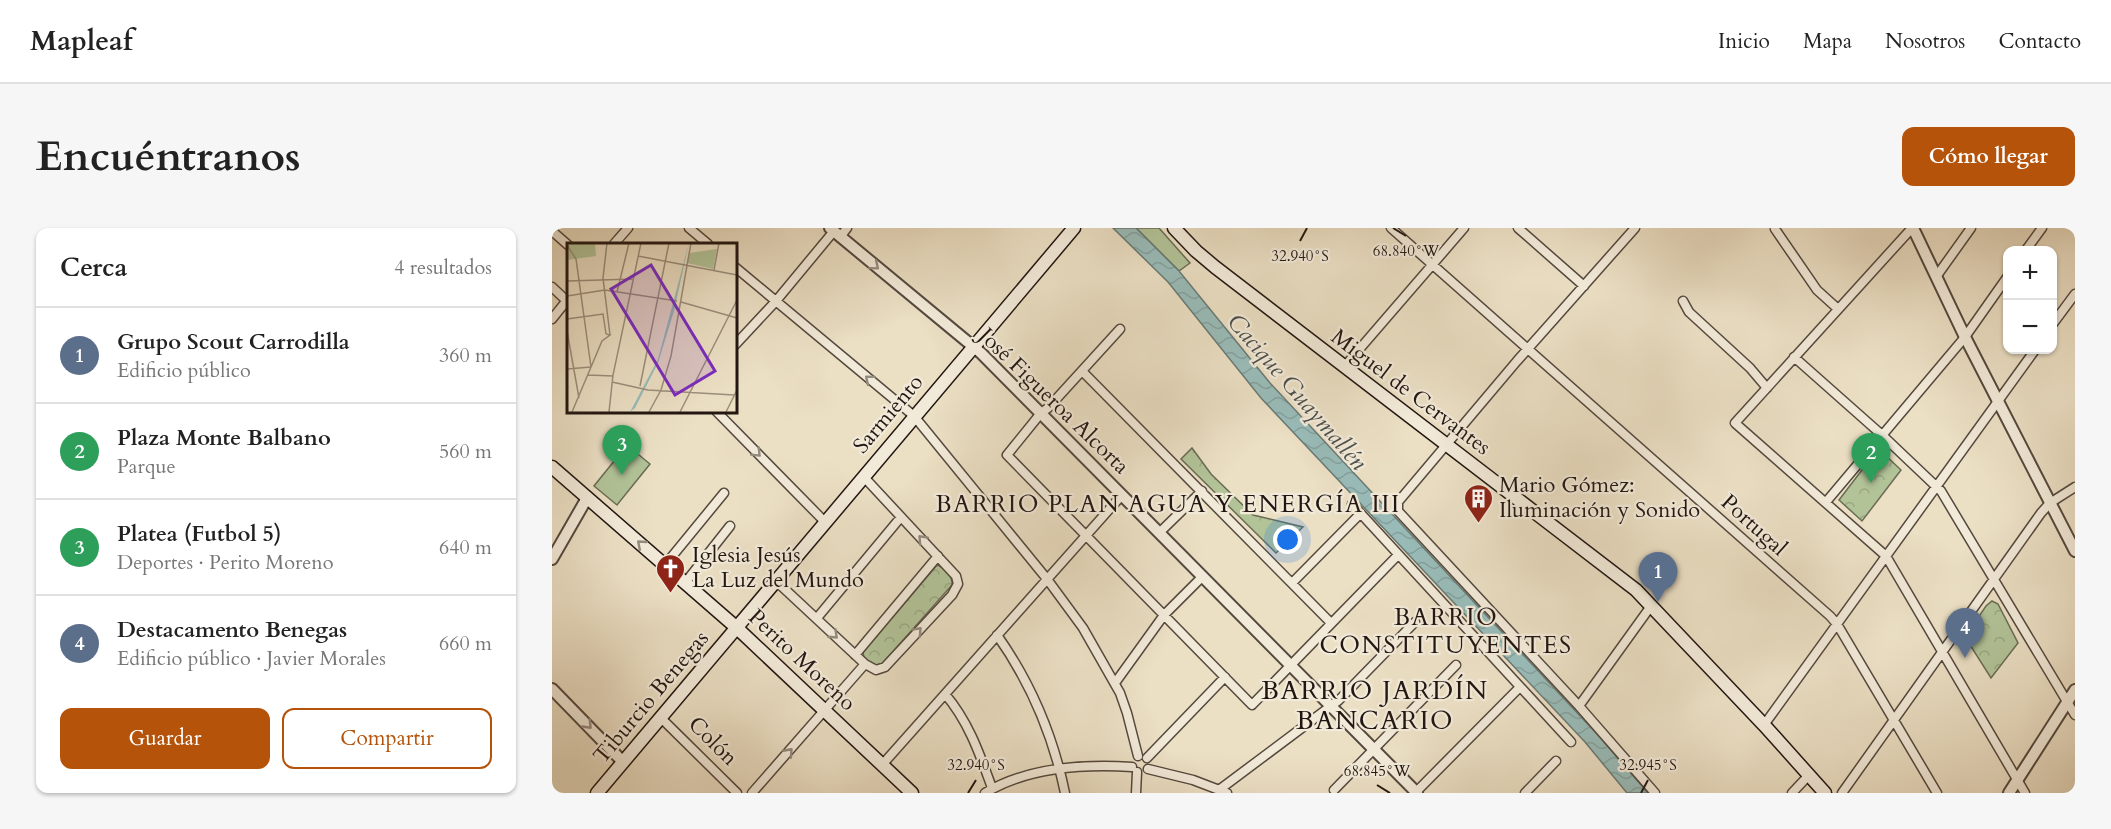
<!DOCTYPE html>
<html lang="es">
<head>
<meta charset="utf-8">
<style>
  :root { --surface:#fff; --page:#f6f6f6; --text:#222; --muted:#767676; --line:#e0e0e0; --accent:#b45309 }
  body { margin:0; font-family:Cardo,serif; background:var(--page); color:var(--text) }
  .controls { position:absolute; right:18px; top:18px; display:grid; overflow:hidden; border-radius:12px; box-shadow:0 2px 4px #0004 }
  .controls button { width:54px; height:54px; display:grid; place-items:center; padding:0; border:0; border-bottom:2px solid var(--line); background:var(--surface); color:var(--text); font:30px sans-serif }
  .you { position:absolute; left:736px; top:312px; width:21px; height:21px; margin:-15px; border:4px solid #fff; border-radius:50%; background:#1a73e8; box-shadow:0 0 0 9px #1a73e833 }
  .badge { display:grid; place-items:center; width:39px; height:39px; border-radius:50%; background:var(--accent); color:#fff; font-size:20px; font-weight:700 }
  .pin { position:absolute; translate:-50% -50px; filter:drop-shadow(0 2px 3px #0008) }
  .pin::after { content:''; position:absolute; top:32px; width:21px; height:18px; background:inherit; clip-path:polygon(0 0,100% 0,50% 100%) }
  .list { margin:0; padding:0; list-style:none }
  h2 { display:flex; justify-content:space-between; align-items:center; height:78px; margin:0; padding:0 24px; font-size:26px }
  h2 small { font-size:20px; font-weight:400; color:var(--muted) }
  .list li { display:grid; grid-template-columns:39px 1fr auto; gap:18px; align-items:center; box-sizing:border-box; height:96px; padding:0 24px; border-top:2px solid var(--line) }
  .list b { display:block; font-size:22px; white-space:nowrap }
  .list p { margin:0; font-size:20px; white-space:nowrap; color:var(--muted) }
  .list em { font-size:20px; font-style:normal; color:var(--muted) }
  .actions { display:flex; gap:12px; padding:18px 24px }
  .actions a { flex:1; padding:14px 0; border:2px solid var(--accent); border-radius:12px; text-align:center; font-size:21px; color:var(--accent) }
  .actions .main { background:var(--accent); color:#fff }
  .map { position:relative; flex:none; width:1523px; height:565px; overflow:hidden; border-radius:12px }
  header { display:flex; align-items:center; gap:36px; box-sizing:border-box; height:84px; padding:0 30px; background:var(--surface); border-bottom:2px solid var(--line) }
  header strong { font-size:28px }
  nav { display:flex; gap:33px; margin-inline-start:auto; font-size:21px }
  .intro { display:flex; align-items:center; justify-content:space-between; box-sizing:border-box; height:144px; padding:0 36px }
  h1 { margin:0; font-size:42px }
  .button { padding:15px 27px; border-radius:12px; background:var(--accent); color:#fff; font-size:21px; font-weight:700 }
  main { display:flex; gap:36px; padding:0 36px }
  aside { flex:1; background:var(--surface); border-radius:12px; box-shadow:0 2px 4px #0004 }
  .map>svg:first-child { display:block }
  .grass { fill:#b2c398; stroke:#6a6c55; stroke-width:1.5 }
  .park { fill:url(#park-crowns); stroke:#6a6c55; stroke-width:1.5 }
  .water { fill:url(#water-waves); stroke:#697a76; stroke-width:1.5 }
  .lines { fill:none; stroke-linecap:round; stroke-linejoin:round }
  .minor-casing { stroke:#54483e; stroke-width:11 }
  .tertiary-casing { stroke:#54483e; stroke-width:14 }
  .secondary-casing { stroke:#221612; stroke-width:15 }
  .minor { stroke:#f2ead9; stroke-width:8 }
  .tertiary { stroke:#f2ead9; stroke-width:10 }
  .secondary { stroke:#f2ead9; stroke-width:12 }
  .oneway { stroke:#948b7f }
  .ticks { fill:none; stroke:#221612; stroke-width:2 }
  .labels { text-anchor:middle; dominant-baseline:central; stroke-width:4.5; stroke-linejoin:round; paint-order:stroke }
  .street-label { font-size:22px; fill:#221612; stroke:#f2ead9 }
  .poi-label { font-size:22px; fill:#221612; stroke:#f2ead9; text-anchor:start }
  .water-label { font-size:24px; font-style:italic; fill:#4c504c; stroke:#f2ead9 }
  .neighbourhood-label { font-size:24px; letter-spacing:1.5px; fill:#221612; stroke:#f2ead9 }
  .quarter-label { font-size:26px; letter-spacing:1.5px; fill:#221612; stroke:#f2ead9 }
  .inset-road { fill:none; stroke:#9b8f7d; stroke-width:1.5 }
  .view { fill:#7b2cbf; fill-opacity:0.15; stroke:#7b2cbf; stroke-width:3 }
  .inset-edge { fill:none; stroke:#221612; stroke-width:3 }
  .ticks-label { font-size:15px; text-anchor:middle; fill:#221612; stroke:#f2ead9; stroke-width:4.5; stroke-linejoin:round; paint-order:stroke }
</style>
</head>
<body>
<header>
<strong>Mapleaf</strong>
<nav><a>Inicio</a><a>Mapa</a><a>Nosotros</a><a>Contacto</a></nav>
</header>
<div class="intro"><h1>Encuéntranos</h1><a class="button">Cómo llegar</a></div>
<main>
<aside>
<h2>Cerca<small>4 resultados</small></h2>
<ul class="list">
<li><span class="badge" style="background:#5c6f8a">1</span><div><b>Grupo Scout Carrodilla</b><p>Edificio público</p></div><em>360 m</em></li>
<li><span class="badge" style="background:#2e9e5b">2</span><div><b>Plaza Monte Balbano</b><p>Parque</p></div><em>560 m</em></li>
<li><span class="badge" style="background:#2e9e5b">3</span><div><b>Platea (Futbol 5)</b><p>Deportes · Perito Moreno</p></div><em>640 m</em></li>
<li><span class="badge" style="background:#5c6f8a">4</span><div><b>Destacamento Benegas</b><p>Edificio público · Javier Morales</p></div><em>660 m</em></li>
</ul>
<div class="actions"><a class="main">Guardar</a><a>Compartir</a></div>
</aside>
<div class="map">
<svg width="1523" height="565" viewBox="0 0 1523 565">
  <defs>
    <pattern id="park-crowns" width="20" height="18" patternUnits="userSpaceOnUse" patternTransform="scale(1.5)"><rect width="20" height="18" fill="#b2c398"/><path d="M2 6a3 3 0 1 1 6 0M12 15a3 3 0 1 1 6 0" fill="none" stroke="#99a782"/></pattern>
    <pattern id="water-waves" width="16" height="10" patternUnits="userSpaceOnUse" patternTransform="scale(1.5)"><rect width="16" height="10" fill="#99bcb9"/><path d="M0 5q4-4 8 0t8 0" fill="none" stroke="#84a19e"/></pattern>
  </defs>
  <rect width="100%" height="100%" fill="#ebdfc4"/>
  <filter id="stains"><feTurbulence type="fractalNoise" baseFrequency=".00333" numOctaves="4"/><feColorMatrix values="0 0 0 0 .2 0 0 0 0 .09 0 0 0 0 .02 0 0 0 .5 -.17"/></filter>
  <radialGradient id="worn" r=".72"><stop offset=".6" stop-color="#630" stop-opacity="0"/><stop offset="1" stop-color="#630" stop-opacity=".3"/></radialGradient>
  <path class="grass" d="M 584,0 L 607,0 L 638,35 L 627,43 Z
    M 75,217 L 98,236 L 65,277 L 42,258 Z"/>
  <path class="park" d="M 640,220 L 659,246 L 701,287 L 751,299 L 724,325 L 629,231 Z
    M 1327,224 L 1331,225 L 1349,242 L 1310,293 L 1287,272 L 1323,225 Z
    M 385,337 C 393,340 401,348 400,357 L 329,437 L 322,437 L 312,430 L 311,424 Z
    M 1440,373 L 1446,376 L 1466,415 L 1439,450 L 1413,409 L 1434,378 Z"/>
  <path class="water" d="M 561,0 L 584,0 L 627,43 L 718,155 L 1044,505 L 1096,565 L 1075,565 L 1033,514 L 709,170 L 616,54 Z"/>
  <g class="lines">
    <defs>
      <path id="minor" d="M 137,0 L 156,16
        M 839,0 L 1278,388 L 1285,396 L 1385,565
        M 966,0 L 1032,58
        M 1083,0 L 965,133 L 846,274 L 846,283 L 1027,478 L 1103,565
        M 1360,0 L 1183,195 L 1334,328 L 1473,565
        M 1223,1 L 1265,62 L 1286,81
        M 0,3 L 16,17
        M 288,9 L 295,0
        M 62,16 L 76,0
        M 1474,22 L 1490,0
        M 183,39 L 362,188 L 495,351 L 531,400 L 568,465 L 575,485 L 586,528
        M 1384,49 L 1419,0
        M 0,59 L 16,74
        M 1131,73 L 1137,84 L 1198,140 L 1215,160
        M 0,91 L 16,71
        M 1500,97 L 1523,66
        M 568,101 L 496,180 L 489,185 L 455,227 L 700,477 L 846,327
        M 183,117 L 224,73 L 282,3
        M 1242,129 L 1330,207 L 1389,263 L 1523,487
        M 792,139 L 912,0
        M 530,143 L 779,395
        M 164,183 L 273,294
        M 1274,274 L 1413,109 L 1456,48
        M 800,276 L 1019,514
        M 607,305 L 650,263
        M 113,337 L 172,265
        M 224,353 L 313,436 L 324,442 L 333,439 L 400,367 L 406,356 L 404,348 L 311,248
        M 133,355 L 178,298
        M 740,355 L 808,286
        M 265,390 L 349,289
        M 445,407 C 479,455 501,507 513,565
        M 303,427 L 386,328
        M 563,455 L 612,387 L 650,349
        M 393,466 C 417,494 428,527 440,560
        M 1027,478 L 1099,378
        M 109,490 L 185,565
        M 1212,497 L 1483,122
        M 595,530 L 673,449
        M 330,537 L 570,267
        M 596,541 L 641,552 L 675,565
        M 667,562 L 787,472 L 863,394
        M 782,562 L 904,437
        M 200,565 L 313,436
        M 433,565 C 476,539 532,536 580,539
        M 584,565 L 585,544
        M 863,565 L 968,459
        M 973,565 L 1004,533
        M 1240,565 L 1257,547
        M 1290,565 L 1489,285 L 1498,275 L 1523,259"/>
      <path id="tertiary" d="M 278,0 L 429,125 L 865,565
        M 1361,0 L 1413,109 L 1523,323
        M 0,331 L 35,270
        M 0,461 L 71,534
        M 1457,565 L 1523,462"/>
      <path id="secondary" d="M 622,0 L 644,23 L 663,39 L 1084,362 L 1212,497 L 1273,565
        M 0,239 L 185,400 L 360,565
        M 45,565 L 522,0"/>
    </defs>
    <use href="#minor" class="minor-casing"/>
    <use href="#tertiary" class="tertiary-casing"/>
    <use href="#secondary" class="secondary-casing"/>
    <use href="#minor" class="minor"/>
    <use href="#tertiary" class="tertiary"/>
    <use href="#secondary" class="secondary"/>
  </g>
  <defs><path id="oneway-chevron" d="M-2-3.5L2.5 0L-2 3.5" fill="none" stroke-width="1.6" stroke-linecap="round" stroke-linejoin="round" transform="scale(1.5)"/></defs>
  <g class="oneway">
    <use href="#oneway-chevron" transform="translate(323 38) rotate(40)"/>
    <use href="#oneway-chevron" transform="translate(317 151) rotate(-140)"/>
    <use href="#oneway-chevron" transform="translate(205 225) rotate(45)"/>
    <use href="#oneway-chevron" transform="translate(370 311) rotate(-133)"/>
    <use href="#oneway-chevron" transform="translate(89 316) rotate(-139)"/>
    <use href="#oneway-chevron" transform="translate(366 403) rotate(-47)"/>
    <use href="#oneway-chevron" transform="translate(282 407) rotate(43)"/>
    <use href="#oneway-chevron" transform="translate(36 497) rotate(46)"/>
    <use href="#oneway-chevron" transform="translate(237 524) rotate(-48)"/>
  </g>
  <path class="ticks" d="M 841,0 L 854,8M 748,13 L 755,0M 825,557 L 838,565M 416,565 L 424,552M 1089,565 L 1096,552"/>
  <defs>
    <symbol id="building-pin" viewBox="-11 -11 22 30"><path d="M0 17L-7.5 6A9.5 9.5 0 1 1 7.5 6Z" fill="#8f2418" stroke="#f2ead9"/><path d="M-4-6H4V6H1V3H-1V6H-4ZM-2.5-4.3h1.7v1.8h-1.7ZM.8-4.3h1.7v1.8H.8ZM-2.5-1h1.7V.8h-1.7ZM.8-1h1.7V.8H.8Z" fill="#fff"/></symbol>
    <symbol id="church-pin" viewBox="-11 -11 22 30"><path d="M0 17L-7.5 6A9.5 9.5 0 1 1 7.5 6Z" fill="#8f2418" stroke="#f2ead9"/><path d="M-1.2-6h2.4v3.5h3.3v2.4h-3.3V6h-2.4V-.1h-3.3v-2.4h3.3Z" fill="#fff"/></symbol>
  </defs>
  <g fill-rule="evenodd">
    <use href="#building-pin" x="910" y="254" width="33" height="45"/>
    <use href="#church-pin" x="102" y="324" width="33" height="45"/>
  </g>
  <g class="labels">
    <g class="street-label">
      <text transform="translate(859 164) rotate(37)">Miguel de Cervantes</text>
      <text transform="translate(502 173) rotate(44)">José Figueroa Alcorta</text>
      <text transform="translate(336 186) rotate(-50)">Sarmiento</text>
      <text transform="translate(1202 297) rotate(42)">Portugal</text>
      <text transform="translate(250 432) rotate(43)">Perito Moreno</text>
      <text transform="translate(99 469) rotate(-50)">Tiburcio Benegas</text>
      <text transform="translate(161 513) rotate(45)">Colón</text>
    </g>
    <g class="poi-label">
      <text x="947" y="257">Mario Gómez:<tspan x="947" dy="25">Iluminación y Sonido</tspan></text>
      <text x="140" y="327">Iglesia Jesús<tspan x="140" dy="25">La Luz del Mundo</tspan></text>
    </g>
    <g class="water-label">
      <text transform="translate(745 164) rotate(49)">Cacique Guaymallén</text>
    </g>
    <g class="neighbourhood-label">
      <text x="616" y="276">BARRIO PLAN AGUA Y ENERGÍA III</text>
      <text x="894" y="389">BARRIO<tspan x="894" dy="28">CONSTITUYENTES</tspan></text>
    </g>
    <g class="quarter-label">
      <text x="823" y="462">BARRIO JARDÍN<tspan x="823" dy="30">BANCARIO</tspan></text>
    </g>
  </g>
  <g transform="translate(15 15)">
    <rect width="170" height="170" fill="#ebdfc4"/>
    <path d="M 150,6 L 146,26 L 120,20 L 122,10 Z" fill="#b2c398"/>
    <path d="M 28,0 L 29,13 L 0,17 L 0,1 Z" fill="#b2c398"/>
    <path d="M 122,0 L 107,68 L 91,120 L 68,165 L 63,169 L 91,116 Z" fill="#99bcb9"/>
    <path class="inset-road" d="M 40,0 L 36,35 L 43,92M 0,2 L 9,16 L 24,124M 71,13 L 170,32M 147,27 L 152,0M 0,38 L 67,36M 50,49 L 62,0M 0,53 L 38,47 L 110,58M 114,59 L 170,75M 0,76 L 36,71 L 39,91M 0,88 L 12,155M 0,126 L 24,124M 21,132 L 46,133M 45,139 L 81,147 L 167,152M 73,143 L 102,0M 5,169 L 35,98 L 43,92 L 39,91M 42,169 L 46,132 L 74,0M 82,169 L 94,147 L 104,113 L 124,0M 113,169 L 170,57M 159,169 L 170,147"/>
    <path class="view" d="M 84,22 L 148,128 L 108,152 L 44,46 Z"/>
    <rect width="170" height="170" class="inset-edge"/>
  </g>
  <g class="ticks-label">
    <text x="854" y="28">68.840°W</text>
    <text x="748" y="33">32.940°S</text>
    <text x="424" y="542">32.940°S</text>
    <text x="1096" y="542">32.945°S</text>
    <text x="825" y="548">68.845°W</text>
  </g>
  <rect width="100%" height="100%" filter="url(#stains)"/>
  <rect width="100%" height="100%" fill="url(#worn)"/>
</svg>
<div class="controls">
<button>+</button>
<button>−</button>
</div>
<div class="you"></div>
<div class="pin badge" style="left:1106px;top:374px;background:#5c6f8a">1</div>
<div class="pin badge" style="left:1319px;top:255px;background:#2e9e5b">2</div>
<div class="pin badge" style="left:70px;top:247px;background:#2e9e5b">3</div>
<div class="pin badge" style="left:1413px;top:430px;background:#5c6f8a">4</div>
</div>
</main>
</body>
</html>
